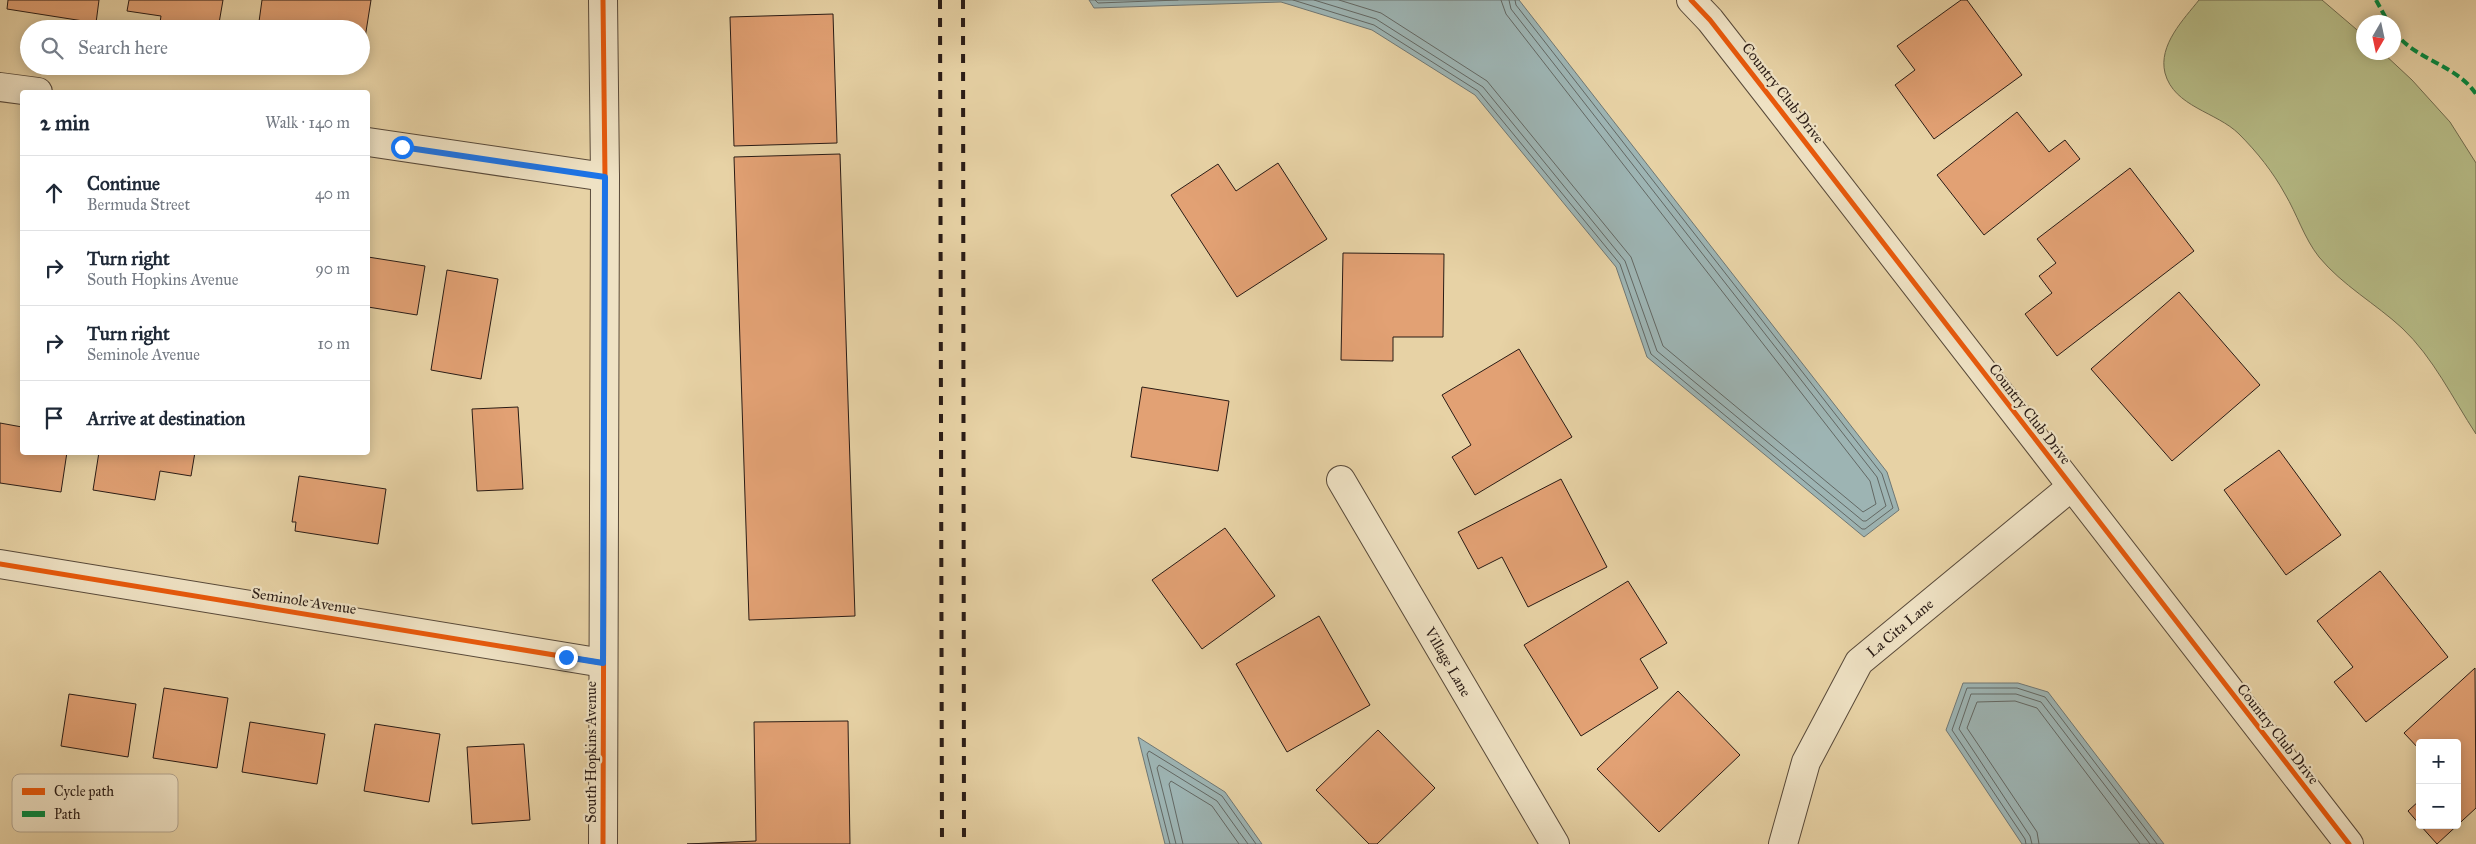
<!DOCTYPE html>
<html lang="en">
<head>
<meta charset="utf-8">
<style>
  :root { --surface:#fff; --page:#f6f6f7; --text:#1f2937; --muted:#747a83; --line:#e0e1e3 }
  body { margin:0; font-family:"IM FELL Great Primer",serif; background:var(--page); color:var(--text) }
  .controls { position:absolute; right:15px; bottom:15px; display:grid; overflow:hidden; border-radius:5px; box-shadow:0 2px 12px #0003 }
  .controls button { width:45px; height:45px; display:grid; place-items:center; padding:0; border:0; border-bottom:1px solid var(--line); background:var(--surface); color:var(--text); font:25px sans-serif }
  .compass { position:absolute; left:2356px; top:15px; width:45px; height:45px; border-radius:50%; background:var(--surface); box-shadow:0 2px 12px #0003; rotate:189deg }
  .stop { position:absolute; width:15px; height:15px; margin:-11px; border:4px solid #1a73e8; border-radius:50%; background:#fff }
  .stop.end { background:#1a73e8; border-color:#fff; box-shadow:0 1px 5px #0008 }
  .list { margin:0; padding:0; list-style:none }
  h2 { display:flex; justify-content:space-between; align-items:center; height:65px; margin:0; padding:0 20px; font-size:21px }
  h2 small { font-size:16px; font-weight:400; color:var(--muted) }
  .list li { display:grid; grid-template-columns:32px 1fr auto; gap:15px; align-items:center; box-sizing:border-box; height:75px; padding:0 20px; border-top:1px solid var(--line) }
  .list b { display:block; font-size:19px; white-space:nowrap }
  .list p { margin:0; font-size:16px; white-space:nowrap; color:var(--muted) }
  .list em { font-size:16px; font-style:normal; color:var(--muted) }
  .icon { flex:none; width:28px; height:28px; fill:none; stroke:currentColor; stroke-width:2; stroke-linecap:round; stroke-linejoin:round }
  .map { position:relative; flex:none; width:2476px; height:844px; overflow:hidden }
  .search { position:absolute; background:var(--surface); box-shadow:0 2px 12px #0003; left:20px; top:20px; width:350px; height:55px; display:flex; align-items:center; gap:12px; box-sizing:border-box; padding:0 18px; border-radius:28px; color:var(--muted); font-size:19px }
  .panel { position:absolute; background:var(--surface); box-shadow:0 2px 12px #0003; left:20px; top:90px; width:350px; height:365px; border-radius:5px }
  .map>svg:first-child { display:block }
  .green { fill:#b6bb86; stroke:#706b4e }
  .water { fill:#9db4b3; stroke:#6f7774 }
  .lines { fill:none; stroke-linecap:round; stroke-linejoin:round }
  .shore { stroke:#636864; stroke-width:1 }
  .building { fill:#e2a174; stroke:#291b15 }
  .minor-casing { stroke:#584939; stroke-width:30 }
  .tertiary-casing { stroke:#584939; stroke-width:30 }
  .minor { stroke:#efe2c4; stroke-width:28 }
  .tertiary { stroke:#efe2c4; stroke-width:28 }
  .rail { stroke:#291b15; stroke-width:4; stroke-dasharray:9 9; stroke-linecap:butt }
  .quiet { stroke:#00873e; stroke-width:4; stroke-dasharray:8 4; stroke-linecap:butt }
  .cycleway-casing { stroke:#efe2c4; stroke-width:8 }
  .cycleway { stroke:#e8590c; stroke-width:5 }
  .route { stroke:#1a73e8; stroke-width:6 }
  .labels { text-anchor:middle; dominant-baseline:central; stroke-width:4.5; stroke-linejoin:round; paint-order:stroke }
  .street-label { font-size:15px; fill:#291b15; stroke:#efe2c4 }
  .key { fill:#efe2c4; stroke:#b4a690; stroke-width:1 }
  .key-label { font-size:14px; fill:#291b15 }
</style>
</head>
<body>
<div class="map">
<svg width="2476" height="844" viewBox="0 0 2476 844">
  <rect width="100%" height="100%" fill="#e7d2a5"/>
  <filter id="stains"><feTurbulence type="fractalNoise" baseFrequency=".004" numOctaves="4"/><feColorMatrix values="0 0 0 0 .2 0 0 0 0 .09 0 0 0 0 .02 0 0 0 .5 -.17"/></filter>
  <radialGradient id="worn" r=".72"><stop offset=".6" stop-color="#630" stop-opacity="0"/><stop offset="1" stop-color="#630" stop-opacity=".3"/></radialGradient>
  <path class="green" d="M 2199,0 L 2322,0 L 2363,35 L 2364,52 L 2383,53 L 2412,80 L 2450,122 L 2476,163 L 2476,434 C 2453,399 2433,357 2402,328 C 2376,304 2342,285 2319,257 C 2304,238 2297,214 2285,194 C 2273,172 2257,152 2239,134 C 2217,112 2174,107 2165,73 C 2158,45 2184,19 2199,0 Z"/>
  <path class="water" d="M 1089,0 L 1519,0 L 1887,472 L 1899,510 L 1864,537 L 1647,357 L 1616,267 L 1475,95 L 1372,30 L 1281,2 L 1094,8 Z
    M 1963,683 L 2018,683 L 2048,692 L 2164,844 L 2022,844 L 1946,730 Z
    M 1138,737 L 1225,792 L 1262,844 L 1165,844 Z"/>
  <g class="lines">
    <path class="shore" d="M 1095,0 L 1098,3 L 1178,0
      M 1293,0 L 1374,25 L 1478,91 L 1620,264 L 1651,354 L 1862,529 L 1865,529 L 1893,508 L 1882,474 L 1516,5 L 1515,0
      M 1314,0 L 1376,19 L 1483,87 L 1625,261 L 1657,351 L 1863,521 L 1866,521 L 1886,506 L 1877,477 L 1511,9 L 1509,0
      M 1339,0 L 1381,13 L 1487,81 L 1631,257 L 1663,346 L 1863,512 L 1876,504 L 1870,481 L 1506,14 L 1501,0
      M 1170,844 L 1147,754 L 1149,751 L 1222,796 L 1256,844
      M 1176,844 L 1157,768 L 1159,765 L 1217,801 L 1248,844
      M 1183,844 L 1169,784 L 1171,781 L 1212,806 L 1239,844
      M 2026,844 L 2025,839 L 1952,730 L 1967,688 L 2017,688 L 2045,697 L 2157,844
      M 2032,844 L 2030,836 L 1959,729 L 1971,694 L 2016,694 L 2041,702 L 2150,844
      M 2039,844 L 2037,832 L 1967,728 L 1977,702 L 2015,701 L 2037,708 L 2140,844"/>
  </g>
  <path class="building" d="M 8,0 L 99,0 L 96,23 L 7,9 Z
    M 129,0 L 223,0 L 218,29 L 159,29 L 161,16 L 127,11 Z
    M 262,0 L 371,0 L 362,57 L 361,29 L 258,29 Z
    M 1961,0 L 1967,0 L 2022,75 L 1934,139 L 1895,85 L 1915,70 L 1897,46 Z
    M 833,14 L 837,143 L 734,146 L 730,17 Z
    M 256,66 L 303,66 L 301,73 Z
    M 2017,112 L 2049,152 L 2065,140 L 2080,159 L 1984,235 L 1937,175 Z
    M 840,154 L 855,616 L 749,620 L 734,157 Z
    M 1278,163 L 1327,239 L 1237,297 L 1171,195 L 1218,164 L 1236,191 Z
    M 2130,168 L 2194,251 L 2057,356 L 2025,314 L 2052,293 L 2039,276 L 2056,263 L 2037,239 Z
    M 1343,253 L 1444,254 L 1443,337 L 1393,337 L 1393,361 L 1341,360 Z
    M 368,257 L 425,266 L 417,315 L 368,307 Z
    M 447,270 L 498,279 L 481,379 L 431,370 Z
    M 2179,292 L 2260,385 L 2172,461 L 2091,369 Z
    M 1519,349 L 1572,437 L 1475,495 L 1452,457 L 1471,445 L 1442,395 Z
    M 1142,387 L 1229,401 L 1218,471 L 1131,457 Z
    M 518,407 L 523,489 L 477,491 L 472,409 Z
    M 0,423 L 22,427 L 22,452 L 67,452 L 61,492 L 0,483 Z
    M 2279,450 L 2341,535 L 2286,575 L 2224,490 Z
    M 99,452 L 195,452 L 191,476 L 160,471 L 155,500 L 93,490 Z
    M 299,476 L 386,489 L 378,544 L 295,531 L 296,522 L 292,522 Z
    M 1561,479 L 1607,567 L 1528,607 L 1502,557 L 1478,569 L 1458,532 Z
    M 1225,528 L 1275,596 L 1202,649 L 1152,580 Z
    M 2380,571 L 2448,657 L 2366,722 L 2334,682 L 2353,667 L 2317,621 Z
    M 1628,581 L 1667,643 L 1640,659 L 1658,688 L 1581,736 L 1524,645 Z
    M 1319,616 L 1370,705 L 1287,752 L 1236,664 Z
    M 2475,668 L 2476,808 L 2437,844 L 2420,825 L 2457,825 L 2457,743 L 2420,743 L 2420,750 L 2404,733 Z
    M 164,688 L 228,698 L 217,768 L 153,758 Z
    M 1678,691 L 1740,755 L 1659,832 L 1597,769 Z
    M 69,694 L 136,704 L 128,757 L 61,746 Z
    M 848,721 L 850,844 L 687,844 L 756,841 L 754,722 Z
    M 250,722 L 325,734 L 317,784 L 242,772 Z
    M 375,724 L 440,734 L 429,802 L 364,791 Z
    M 1378,730 L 1435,788 L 1377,844 L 1369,844 L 1316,790 Z
    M 524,744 L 530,820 L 472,824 L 467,747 Z
    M 2420,800 L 2420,825 L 2408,811 Z"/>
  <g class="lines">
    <defs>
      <path id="minor" d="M 0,87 L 38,92
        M 368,142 L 605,177
        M 1341,480 L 1555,844
        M 0,564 L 603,663
        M 1783,844 L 1806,762 L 1859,662 L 2071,487"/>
      <path id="tertiary" d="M 603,0 L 605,177 L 603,844
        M 1691,0 L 1710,20 L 1774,102 L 2349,844"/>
    </defs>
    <use href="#minor" class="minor-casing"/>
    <use href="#tertiary" class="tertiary-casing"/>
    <use href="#minor" class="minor"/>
    <use href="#tertiary" class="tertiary"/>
    <path class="rail" d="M 940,0 L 942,844
      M 963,0 L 964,844"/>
    <path class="quiet" d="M 2376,0 L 2388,22
      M 2394,31 C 2414,60 2456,64 2476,94"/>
    <defs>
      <path id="cycleway" d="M 603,0 L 605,177 L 603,844
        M 1691,0 L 1710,20 L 1774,102 L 2349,844
        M 0,564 L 603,663"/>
    </defs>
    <use href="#cycleway" class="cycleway-casing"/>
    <use href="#cycleway" class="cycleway"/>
  </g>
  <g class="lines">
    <path class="route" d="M 402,147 L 605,177 L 603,663 L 566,657"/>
  </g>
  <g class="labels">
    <g class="street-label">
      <text transform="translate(1783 93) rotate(52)">Country Club Drive</text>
      <text transform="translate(2030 414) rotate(52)">Country Club Drive</text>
      <text transform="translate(304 601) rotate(9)">Seminole Avenue</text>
      <text transform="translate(1900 628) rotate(-40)">La Cita Lane</text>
      <text transform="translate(1448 662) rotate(60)">Village Lane</text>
      <text transform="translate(2278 734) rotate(52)">Country Club Drive</text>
      <text transform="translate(591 752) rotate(-90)">South Hopkins Avenue</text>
    </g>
  </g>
  <rect x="12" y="774" width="166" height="58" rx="8" class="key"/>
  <rect x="22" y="788" width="23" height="7" fill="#e8590c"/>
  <rect x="22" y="811" width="23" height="6" fill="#00873e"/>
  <g class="key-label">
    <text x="54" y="796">Cycle path</text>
    <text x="54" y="819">Path</text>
  </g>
  <rect width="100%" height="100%" filter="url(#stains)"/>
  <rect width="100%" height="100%" fill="url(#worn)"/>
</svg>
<div class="controls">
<button>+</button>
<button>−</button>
</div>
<svg class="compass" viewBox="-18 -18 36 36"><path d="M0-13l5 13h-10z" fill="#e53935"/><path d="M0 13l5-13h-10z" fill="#747a83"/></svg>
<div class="stop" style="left:402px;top:147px"></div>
<div class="stop end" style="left:566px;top:657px"></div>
<div class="search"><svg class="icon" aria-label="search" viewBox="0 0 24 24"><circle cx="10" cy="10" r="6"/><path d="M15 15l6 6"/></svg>Search here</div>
<section class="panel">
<h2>2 min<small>Walk · 140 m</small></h2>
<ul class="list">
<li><svg class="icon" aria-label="ahead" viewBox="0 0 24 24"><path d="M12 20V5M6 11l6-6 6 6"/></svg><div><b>Continue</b><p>Bermuda Street</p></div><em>40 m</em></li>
<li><svg class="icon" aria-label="right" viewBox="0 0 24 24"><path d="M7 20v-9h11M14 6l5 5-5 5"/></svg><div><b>Turn right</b><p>South Hopkins Avenue</p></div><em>90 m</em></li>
<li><svg class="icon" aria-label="right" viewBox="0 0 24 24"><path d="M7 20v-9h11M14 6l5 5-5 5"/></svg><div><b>Turn right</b><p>Seminole Avenue</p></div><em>10 m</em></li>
<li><svg class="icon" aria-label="arrive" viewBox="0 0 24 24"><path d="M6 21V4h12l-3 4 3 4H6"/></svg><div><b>Arrive at destination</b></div></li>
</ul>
</section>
</div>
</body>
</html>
